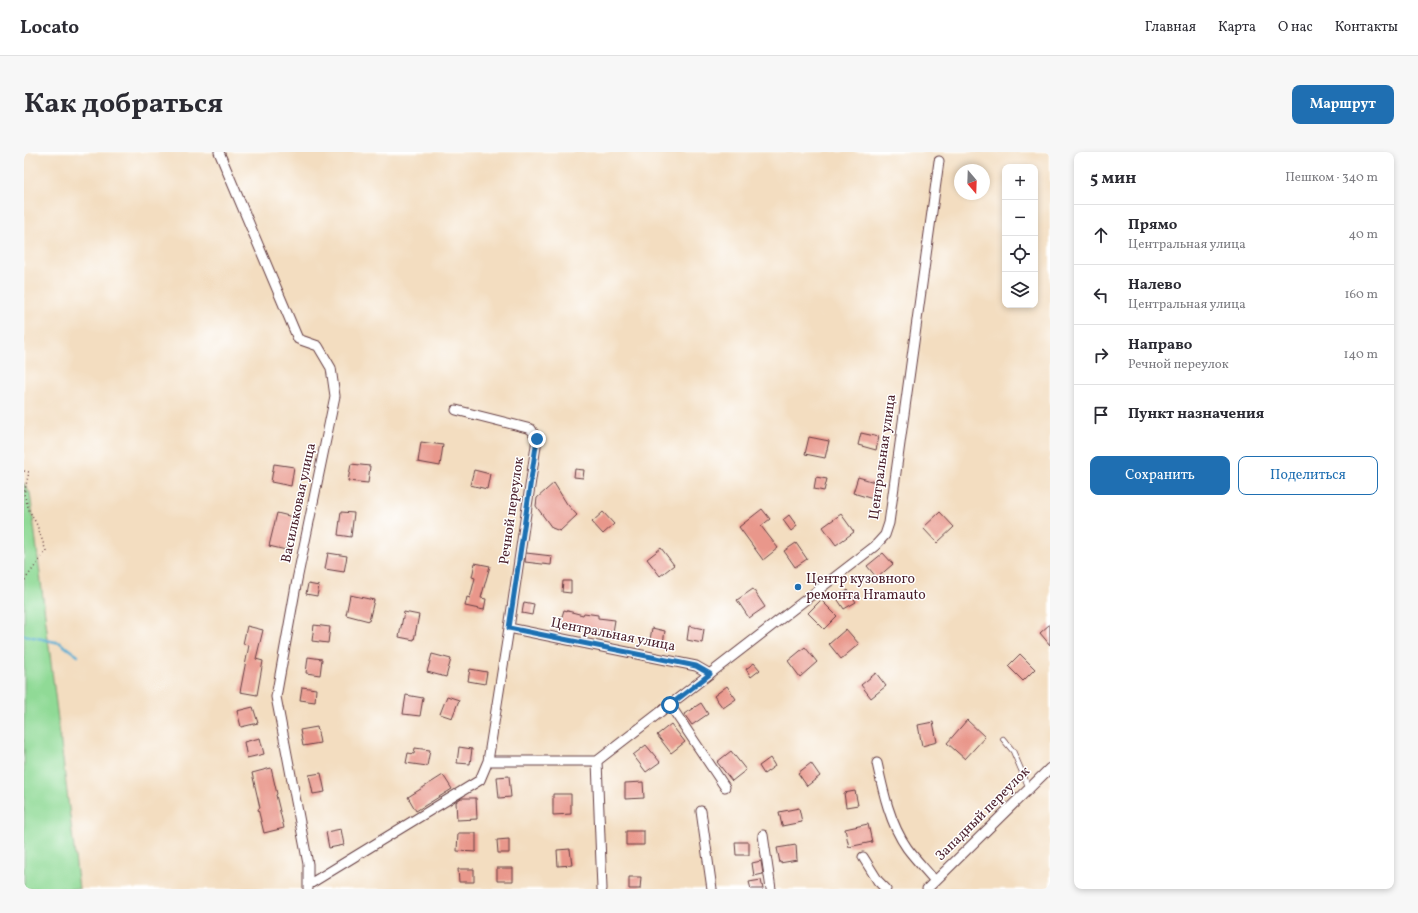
<!DOCTYPE html>
<html lang="ru">
<head>
<meta charset="utf-8">
<style>
  :root { --surface:#fff; --page:#f7f7f7; --text:#2b2b33; --muted:#7c7c81; --line:#e1e1e2; --accent:#1f6fb2 }
  body { margin:0; font-family:Vollkorn,serif; background:var(--page); color:var(--text) }
  .controls { position:absolute; right:12px; top:12px; display:grid; overflow:hidden; border-radius:8px; box-shadow:0 2px 6px #0003 }
  .controls button { width:36px; height:36px; display:grid; place-items:center; padding:0; border:0; border-bottom:1px solid var(--line); background:var(--surface); color:var(--text); font:20px sans-serif }
  .compass { position:absolute; left:930px; top:12px; width:36px; height:36px; border-radius:50%; background:var(--surface); box-shadow:0 2px 6px #0003; rotate:161deg }
  .stop { position:absolute; width:12px; height:12px; margin:-9px; border:3px solid #1f6fb2; border-radius:50%; background:#fff }
  .stop.end { background:#1f6fb2; border-color:#fff; box-shadow:0 1px 4px #0008 }
  .list { margin:0; padding:0; list-style:none }
  h2 { display:flex; justify-content:space-between; align-items:center; height:52px; margin:0; padding:0 16px; font-size:17px }
  h2 small { font-size:13px; font-weight:400; color:var(--muted) }
  .list li { display:grid; grid-template-columns:26px 1fr auto; gap:12px; align-items:center; box-sizing:border-box; height:60px; padding:0 16px; border-top:1px solid var(--line) }
  .list b { display:block; font-size:15px; white-space:nowrap }
  .list p { margin:0; font-size:13px; white-space:nowrap; color:var(--muted) }
  .list em { font-size:13px; font-style:normal; color:var(--muted) }
  .actions { display:flex; gap:8px; padding:12px 16px }
  .actions a { flex:1; padding:9px 0; border:1px solid var(--accent); border-radius:8px; text-align:center; font-size:14px; color:var(--accent) }
  .actions .main { background:var(--accent); color:#fff }
  .icon { flex:none; width:22px; height:22px; fill:none; stroke:currentColor; stroke-width:2; stroke-linecap:round; stroke-linejoin:round }
  .map { position:relative; flex:none; width:1026px; height:737px; overflow:hidden; border-radius:8px }
  header { display:flex; align-items:center; gap:24px; box-sizing:border-box; height:56px; padding:0 20px; background:var(--surface); border-bottom:1px solid var(--line) }
  header strong { font-size:19px }
  nav { display:flex; gap:22px; margin-inline-start:auto; font-size:14px }
  .intro { display:flex; align-items:center; justify-content:space-between; box-sizing:border-box; height:96px; padding:0 24px }
  h1 { margin:0; font-size:28px }
  .button { padding:10px 18px; border-radius:8px; background:var(--accent); color:#fff; font-size:14px; font-weight:700 }
  main { display:flex; gap:24px; padding:0 24px }
  aside { flex:1; background:var(--surface); border-radius:8px; box-shadow:0 2px 6px #0003 }
  .map>svg:first-child { display:block }
  .green { fill:#90da96; stroke:#6d7c60 }
  .lines { fill:none; stroke-linecap:round; stroke-linejoin:round }
  .stream { stroke:#57add3; stroke-width:2.5 }
  .building { fill:#e9978b }
  .lane-casing { stroke:#633c41; stroke-width:6 }
  .street-casing { stroke:#633c41; stroke-width:11 }
  .path { stroke:#633c41; stroke-width:1.5; stroke-dasharray:1 3; stroke-linecap:butt }
  .lane { stroke:#fff; stroke-width:4.5 }
  .street { stroke:#fff; stroke-width:9 }
  .route { stroke:#1f6fb2; stroke-width:5 }
  .poi-dot { fill:#1f6fb2; stroke:#fff; stroke-width:1.5 }
  .labels { text-anchor:middle; dominant-baseline:central; stroke-width:3; stroke-linejoin:round; paint-order:stroke }
  .street-label { font-size:14px; fill:#4a1f2b; stroke:#fff }
  .poi-label { font-size:14px; fill:#4a1f2b; stroke:#fff; text-anchor:start }
</style>
</head>
<body>
<header>
<strong>Locato</strong>
<nav><a>Главная</a><a>Карта</a><a>О нас</a><a>Контакты</a></nav>
</header>
<div class="intro"><h1>Как добраться</h1><a class="button">Маршрут</a></div>
<main>
<div class="map">
<svg width="1026" height="737" viewBox="0 0 1026 737">
  <rect width="100%" height="100%" fill="#fff"/>
  <filter id="ink" filterUnits="userSpaceOnUse"><feTurbulence type="fractalNoise" baseFrequency=".025" numOctaves="2"/><feDisplacementMap in="SourceGraphic" scale="8" xChannelSelector="R" yChannelSelector="G"/><feConvolveMatrix kernelMatrix="1 2 1 2 8 2 1 2 1" color-interpolation-filters="sRGB"/></filter>
  <filter id="wash" filterUnits="userSpaceOnUse"><feTurbulence type="fractalNoise" baseFrequency=".012" numOctaves="4" result="noise"/><feDisplacementMap in="SourceGraphic" scale="16" xChannelSelector="R" yChannelSelector="G"/><feGaussianBlur stdDeviation="0.9" result="paint"/><feColorMatrix in="noise" values="0 0 0 0 0 0 0 0 0 0 0 0 0 0 0 0 0 1.4 0 .05"/><feComposite in="paint" operator="in"/></filter>
  <g filter="url(#wash)">
    <rect width="100%" height="100%" fill="#f3ddc0"/>
    <path class="green" d="M 0,331 L 6,341 L 55,737 L 0,737 Z"/>
    <g class="lines">
      <path class="stream" d="M 0,483 L 36,491 L 54,504"/>
    </g>
    <g id="blocks">
      <path class="building" d="M 837,281 L 855,285 L 852,298 L 834,293 Z
        M 785,285 L 805,289 L 801,306 L 781,302 Z
        M 397,290 L 419,293 L 416,314 L 394,310 Z
        M 250,312 L 270,315 L 267,334 L 247,330 Z
        M 327,312 L 346,314 L 344,331 L 324,329 Z
        M 551,317 L 560,318 L 559,326 L 550,325 Z
        M 450,318 L 466,322 L 463,337 L 446,333 Z
        M 792,325 L 803,327 L 800,339 L 790,337 Z
        M 834,325 L 854,331 L 849,347 L 829,341 Z
        M 530,331 L 543,352 L 553,363 L 536,379 L 528,376 L 512,354 L 513,346 Z
        M 738,357 L 746,367 L 737,374 L 754,396 L 739,408 L 715,375 Z
        M 317,360 L 330,361 L 327,385 L 314,383 Z
        M 579,360 L 590,372 L 579,382 L 568,370 Z
        M 916,360 L 930,375 L 913,391 L 899,376 Z
        M 253,361 L 269,365 L 262,398 L 245,394 Z
        M 817,362 L 830,380 L 812,393 L 799,375 Z
        M 765,363 L 773,374 L 767,379 L 759,368 Z
        M 772,391 L 783,407 L 771,415 L 760,399 Z
        M 637,396 L 650,413 L 636,424 L 623,407 Z
        M 304,401 L 323,404 L 320,420 L 301,417 Z
        M 502,401 L 528,404 L 527,413 L 501,410 Z
        M 859,401 L 869,412 L 853,426 L 843,414 Z
        M 451,411 L 466,414 L 457,446 L 462,447 L 460,458 L 441,454 L 443,445 L 446,446 L 451,426 L 448,425 Z
        M 539,429 L 547,429 L 547,441 L 538,440 Z
        M 284,432 L 295,434 L 293,444 L 282,442 Z
        M 729,437 L 741,455 L 725,466 L 713,448 Z
        M 824,438 L 832,450 L 820,457 L 812,445 Z
        M 326,443 L 350,448 L 345,469 L 322,463 Z
        M 797,448 L 813,464 L 800,477 L 784,461 Z
        M 500,450 L 510,452 L 508,463 L 498,461 Z
        M 540,458 L 559,463 L 560,461 L 574,463 L 574,466 L 591,468 L 589,480 L 548,474 L 536,471 Z
        M 380,460 L 395,463 L 390,488 L 375,485 Z
        M 1026,472 L 1026,493 L 1016,481 Z
        M 290,473 L 306,475 L 304,491 L 288,489 Z
        M 223,474 L 239,478 L 232,507 L 239,509 L 233,543 L 216,540 L 225,493 L 219,492 Z
        M 665,474 L 680,477 L 678,491 L 663,488 Z
        M 628,476 L 641,479 L 639,491 L 626,488 Z
        M 822,477 L 835,492 L 817,507 L 805,492 Z
        M 781,495 L 793,510 L 776,525 L 764,509 Z
        M 408,502 L 427,507 L 422,525 L 403,520 Z
        M 996,502 L 1011,517 L 999,529 L 984,514 Z
        M 284,505 L 298,507 L 296,523 L 282,521 Z
        M 730,511 L 736,518 L 727,525 L 722,517 Z
        M 446,517 L 463,520 L 461,532 L 444,529 Z
        M 852,521 L 862,534 L 847,546 L 837,533 Z
        M 703,534 L 712,547 L 699,556 L 690,544 Z
        M 278,535 L 292,537 L 291,550 L 276,548 Z
        M 382,543 L 399,546 L 396,564 L 379,562 Z
        M 423,544 L 435,548 L 428,566 L 416,562 Z
        M 677,551 L 684,562 L 668,573 L 660,562 Z
        M 229,555 L 234,571 L 217,575 L 213,559 Z
        M 943,568 L 961,585 L 941,607 L 923,591 Z
        M 909,570 L 913,590 L 898,594 L 894,573 Z
        M 647,572 L 661,590 L 647,601 L 633,583 Z
        M 293,575 L 296,591 L 279,594 L 276,578 Z
        M 236,586 L 240,602 L 223,606 L 220,590 Z
        M 622,593 L 636,610 L 622,620 L 609,603 Z
        M 435,595 L 448,597 L 446,612 L 433,611 Z
        M 391,596 L 406,598 L 403,614 L 382,611 L 384,601 L 390,602 Z
        M 707,599 L 722,618 L 708,629 L 693,610 Z
        M 746,606 L 751,614 L 740,622 L 735,614 Z
        M 787,611 L 796,624 L 783,634 L 774,621 Z
        M 247,616 L 253,642 L 252,643 L 260,676 L 240,681 L 234,657 L 236,656 L 228,621 Z
        M 297,621 L 301,640 L 289,642 L 285,623 Z
        M 419,623 L 428,637 L 392,659 L 384,645 Z
        M 485,624 L 487,645 L 475,646 L 473,625 Z
        M 619,630 L 620,646 L 601,647 L 601,631 Z
        M 831,639 L 834,653 L 822,655 L 820,641 Z
        M 529,642 L 547,642 L 547,662 L 529,663 Z
        M 437,646 L 452,646 L 453,667 L 433,668 L 432,650 Z
        M 775,656 L 778,670 L 758,674 L 755,660 Z
        M 844,672 L 848,690 L 825,695 L 821,677 Z
        M 317,677 L 320,693 L 305,696 L 302,680 Z
        M 602,679 L 620,679 L 620,693 L 602,693 Z
        M 434,681 L 452,681 L 452,700 L 433,699 Z
        M 485,687 L 485,701 L 474,701 L 473,688 Z
        M 711,690 L 725,690 L 725,703 L 712,703 Z
        M 772,693 L 773,708 L 756,711 L 753,696 Z
        M 546,697 L 548,713 L 534,714 L 533,698 Z
        M 737,709 L 739,722 L 730,724 L 728,711 Z
        M 473,716 L 489,716 L 489,729 L 473,729 Z
        M 434,717 L 450,717 L 450,730 L 435,730 Z
        M 605,725 L 617,725 L 616,737 L 605,737 Z
        M 737,728 L 739,737 L 727,737 L 725,730 Z"/>
    </g>
  </g>
  <g filter="url(#ink)">
    <use href="#blocks" fill-opacity="0" stroke="#633c41" stroke-width="1"/>
    <g class="lines">
      <defs>
        <path id="lane" d="M 979,587 L 989,599 L 1005,636"/>
        <path id="street" d="M 195,0 L 274,187 L 294,194 L 307,216 L 311,244 L 273,428 L 252,545 L 284,712 L 284,737
          M 432,258 L 507,277 L 513,287 L 485,476 L 464,609 L 573,609
          M 485,476 L 672,514 L 686,522
          M 646,553 L 701,635
          M 853,611 C 859,639 866,672 883,696 C 891,707 902,718 911,729
          M 677,659 L 688,737
          M 739,683 L 747,737
          M 839,705 L 854,729 L 862,737
          M 284,733 L 456,628 L 464,609
          M 578,737 L 573,609 L 851,394 L 861,383 L 865,371 L 915,9
          M 903,737 L 1026,616"/>
      </defs>
      <use href="#lane" class="lane-casing"/>
      <use href="#street" class="street-casing"/>
      <path class="path" d="M 0,319 L 5,320 L 0,342 L 5,358 L 13,373 L 22,399 L 0,429"/>
      <use href="#lane" class="lane"/>
      <use href="#street" class="street"/>
    </g>
  </g>
  <g class="lines" filter="url(#ink)">
    <path class="route" d="M 513,287 L 485,476 L 672,514 L 686,522 L 646,553"/>
  </g>
  <circle class="poi-dot" cx="774" cy="435" r="4"/>
  <g class="labels">
    <g class="street-label">
      <text transform="translate(859 305) rotate(-82)">Центральная улица</text>
      <text transform="translate(275 351) rotate(-78)">Васильковая улица</text>
      <text transform="translate(488 359) rotate(-82)">Речной переулок</text>
      <text transform="translate(589 483) rotate(11)">Центральная улица</text>
      <text transform="translate(959 662) rotate(-45)">Западный переулок</text>
    </g>
    <g class="poi-label">
      <text x="782" y="427">Центр кузовного<tspan x="782" dy="16">ремонта Hramauto</tspan></text>
    </g>
  </g>
</svg>
<div class="controls">
<button>+</button>
<button>−</button>
<button><svg class="icon" aria-label="locate" viewBox="0 0 24 24"><circle cx="12" cy="12" r="6"/><path d="M12 2v4M12 18v4M2 12h4M18 12h4"/></svg></button>
<button><svg class="icon" aria-label="layers" viewBox="0 0 24 24"><path d="M12 4l9 5-9 5-9-5zM3 14l9 5 9-5"/></svg></button>
</div>
<svg class="compass" viewBox="-18 -18 36 36"><path d="M0-13l5 13h-10z" fill="#e53935"/><path d="M0 13l5-13h-10z" fill="#7c7c81"/></svg>
<div class="stop" style="left:646px;top:553px"></div>
<div class="stop end" style="left:513px;top:287px"></div>
</div>
<aside>
<h2>5 мин<small>Пешком · 340 m</small></h2>
<ul class="list">
<li><svg class="icon" aria-label="ahead" viewBox="0 0 24 24"><path d="M12 20V5M6 11l6-6 6 6"/></svg><div><b>Прямо</b><p>Центральная улица</p></div><em>40 m</em></li>
<li><svg class="icon" aria-label="left" viewBox="0 0 24 24"><path d="M17 20v-9H6M10 6l-5 5 5 5"/></svg><div><b>Налево</b><p>Центральная улица</p></div><em>160 m</em></li>
<li><svg class="icon" aria-label="right" viewBox="0 0 24 24"><path d="M7 20v-9h11M14 6l5 5-5 5"/></svg><div><b>Направо</b><p>Речной переулок</p></div><em>140 m</em></li>
<li><svg class="icon" aria-label="arrive" viewBox="0 0 24 24"><path d="M6 21V4h12l-3 4 3 4H6"/></svg><div><b>Пункт назначения</b></div></li>
</ul>
<div class="actions"><a class="main">Сохранить</a><a>Поделиться</a></div>
</aside>
</main>
</body>
</html>
